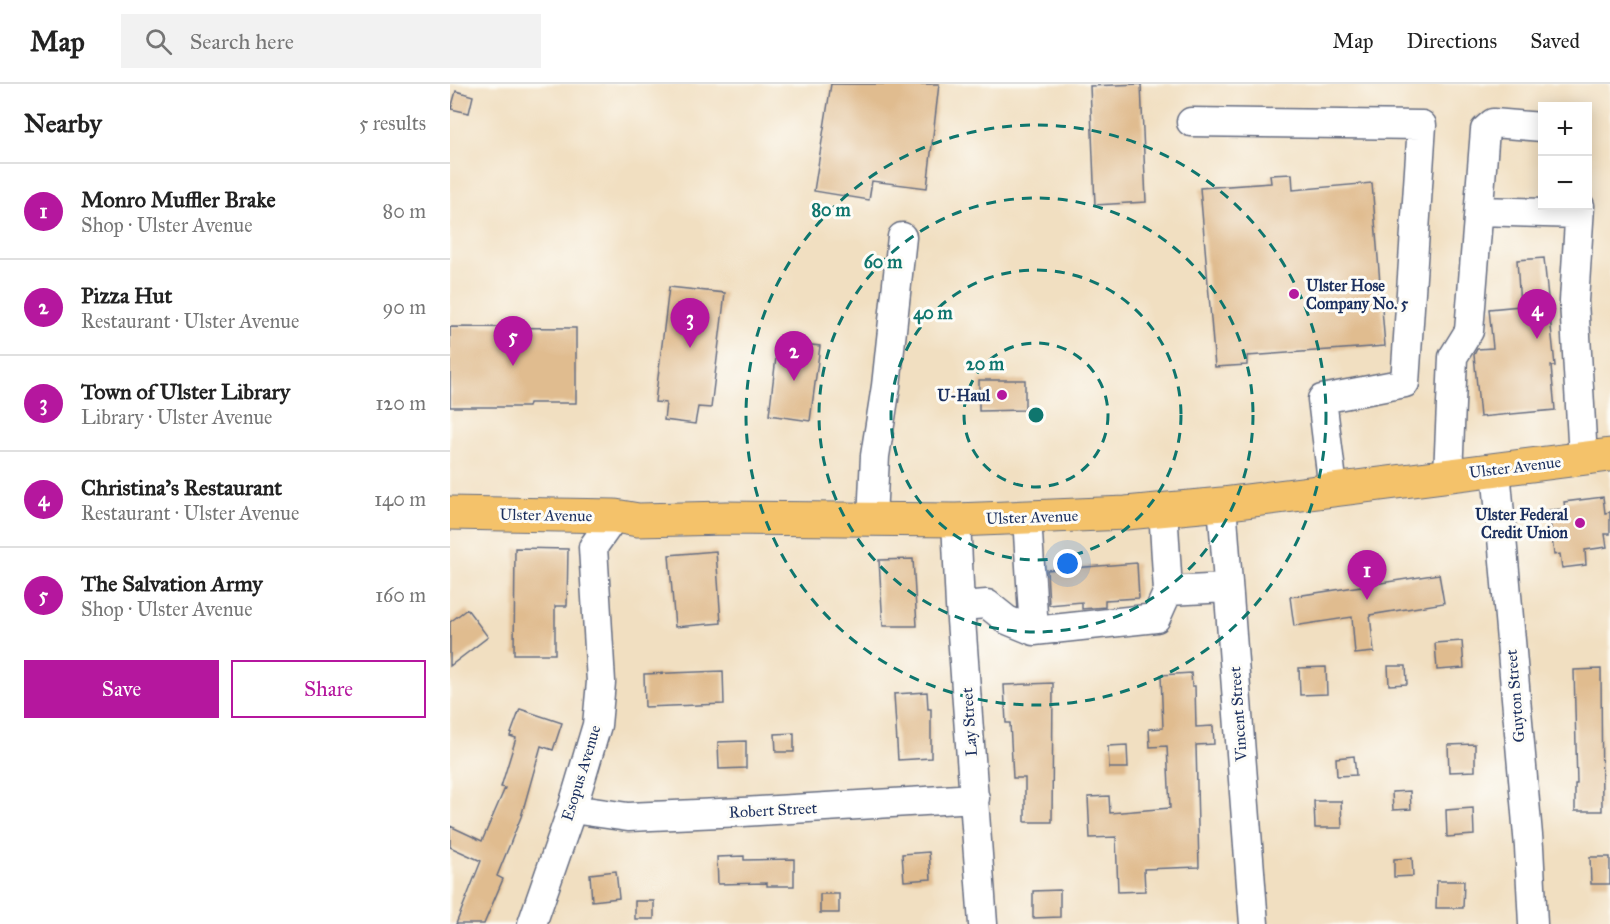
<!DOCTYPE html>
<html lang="en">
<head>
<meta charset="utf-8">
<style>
  :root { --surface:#fff; --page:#f2f2f2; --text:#222; --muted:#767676; --line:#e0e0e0; --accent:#b5179e }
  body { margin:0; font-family:"IM FELL Great Primer",serif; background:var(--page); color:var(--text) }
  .controls { position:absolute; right:18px; top:18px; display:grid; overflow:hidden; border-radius:0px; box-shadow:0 3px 15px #0003 }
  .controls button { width:54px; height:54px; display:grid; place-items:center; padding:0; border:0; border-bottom:2px solid var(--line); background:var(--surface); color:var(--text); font:30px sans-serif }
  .you { position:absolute; left:618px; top:480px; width:21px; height:21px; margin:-15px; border:4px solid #fff; border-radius:50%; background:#1a73e8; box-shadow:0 0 0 9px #1a73e833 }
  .badge { display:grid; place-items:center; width:39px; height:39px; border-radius:50%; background:var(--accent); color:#fff; font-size:20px; font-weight:700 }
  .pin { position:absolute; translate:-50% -50px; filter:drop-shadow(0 2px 3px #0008) }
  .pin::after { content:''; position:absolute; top:32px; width:21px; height:18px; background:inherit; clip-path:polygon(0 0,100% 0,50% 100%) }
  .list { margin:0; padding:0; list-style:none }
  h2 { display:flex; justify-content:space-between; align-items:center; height:78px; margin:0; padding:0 24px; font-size:26px }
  h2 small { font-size:20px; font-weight:400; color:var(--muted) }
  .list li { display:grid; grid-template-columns:39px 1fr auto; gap:18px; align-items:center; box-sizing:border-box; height:96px; padding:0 24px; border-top:2px solid var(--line) }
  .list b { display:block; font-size:22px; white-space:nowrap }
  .list p { margin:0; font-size:20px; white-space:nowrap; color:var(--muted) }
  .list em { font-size:20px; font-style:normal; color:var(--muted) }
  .actions { display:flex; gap:12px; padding:18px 24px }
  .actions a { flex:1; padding:14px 0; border:2px solid var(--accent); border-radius:0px; text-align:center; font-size:21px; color:var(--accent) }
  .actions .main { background:var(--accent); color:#fff }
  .icon { flex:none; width:33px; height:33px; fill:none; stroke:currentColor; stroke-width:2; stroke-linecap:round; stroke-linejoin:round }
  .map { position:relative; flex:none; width:1160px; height:840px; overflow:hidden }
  header { display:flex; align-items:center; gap:36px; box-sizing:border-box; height:84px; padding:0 30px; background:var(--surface); border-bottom:2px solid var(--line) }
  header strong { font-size:28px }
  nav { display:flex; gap:33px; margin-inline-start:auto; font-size:21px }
  .search { width:420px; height:54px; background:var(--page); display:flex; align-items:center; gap:15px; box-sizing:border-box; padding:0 21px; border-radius:0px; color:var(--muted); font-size:22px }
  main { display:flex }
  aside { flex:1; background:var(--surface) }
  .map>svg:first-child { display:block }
  .building { fill:#e0bc8f }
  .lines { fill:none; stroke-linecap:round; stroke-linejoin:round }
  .minor-casing { stroke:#666d81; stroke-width:31 }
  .major-casing { stroke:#666d81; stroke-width:35 }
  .minor { stroke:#fff; stroke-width:28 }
  .major { stroke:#f4c26a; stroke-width:33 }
  .ring { fill:none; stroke:#0f766e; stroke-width:3; stroke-dasharray:10 8 }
  .poi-dot { fill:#b5179e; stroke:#fdfcf7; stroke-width:2 }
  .labels { text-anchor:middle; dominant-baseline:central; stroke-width:6; stroke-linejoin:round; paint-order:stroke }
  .poi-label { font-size:16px; font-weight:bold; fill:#1b2f5e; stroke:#fdfcf7; text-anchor:end }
  .street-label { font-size:16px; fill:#1b2f5e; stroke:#fdfcf7 }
  .centre { fill:#0f766e; stroke:#fdfcf7; stroke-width:3 }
  .ring-label { font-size:18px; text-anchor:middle; font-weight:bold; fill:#0f766e; stroke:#fdfcf7; stroke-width:6; stroke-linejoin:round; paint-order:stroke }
</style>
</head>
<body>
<header>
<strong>Map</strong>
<div class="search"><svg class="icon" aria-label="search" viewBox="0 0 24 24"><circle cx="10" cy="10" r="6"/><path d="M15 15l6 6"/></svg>Search here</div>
<nav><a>Map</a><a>Directions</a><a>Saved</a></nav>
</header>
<main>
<aside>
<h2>Nearby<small>5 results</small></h2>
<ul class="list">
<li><span class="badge">1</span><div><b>Monro Muffler Brake</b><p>Shop · Ulster Avenue</p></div><em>80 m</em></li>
<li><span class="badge">2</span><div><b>Pizza Hut</b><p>Restaurant · Ulster Avenue</p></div><em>90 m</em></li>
<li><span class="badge">3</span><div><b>Town of Ulster Library</b><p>Library · Ulster Avenue</p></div><em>120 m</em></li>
<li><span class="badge">4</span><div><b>Christina's Restaurant</b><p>Restaurant · Ulster Avenue</p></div><em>140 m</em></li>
<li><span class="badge">5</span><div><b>The Salvation Army</b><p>Shop · Ulster Avenue</p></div><em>160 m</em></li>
</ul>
<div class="actions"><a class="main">Save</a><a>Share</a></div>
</aside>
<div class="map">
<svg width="1160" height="840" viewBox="0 0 1160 840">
  <rect width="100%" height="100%" fill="#fdfcf7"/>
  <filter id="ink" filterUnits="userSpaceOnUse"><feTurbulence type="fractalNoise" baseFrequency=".0167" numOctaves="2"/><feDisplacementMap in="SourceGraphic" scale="12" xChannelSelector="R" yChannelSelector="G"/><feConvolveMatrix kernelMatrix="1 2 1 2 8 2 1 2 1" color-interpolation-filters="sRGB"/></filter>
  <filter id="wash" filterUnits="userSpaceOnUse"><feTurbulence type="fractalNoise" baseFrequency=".008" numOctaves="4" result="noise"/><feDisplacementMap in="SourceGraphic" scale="24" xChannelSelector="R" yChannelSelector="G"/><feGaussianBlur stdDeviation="1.35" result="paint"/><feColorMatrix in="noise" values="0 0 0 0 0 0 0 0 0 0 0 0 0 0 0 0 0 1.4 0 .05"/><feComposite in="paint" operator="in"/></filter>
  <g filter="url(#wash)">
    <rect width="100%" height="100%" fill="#f1dfc1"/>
    <g id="blocks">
      <path class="building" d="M 381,0 L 489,0 L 477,104 L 422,97 L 419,116 L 364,107 Z
        M 691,0 L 696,118 L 645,121 L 640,2 Z
        M 6,7 L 23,12 L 19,29 L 1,25 Z
        M 842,90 L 843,106 L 922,99 L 935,262 L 797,272 L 797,281 L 765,283 L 750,104 L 821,99 L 820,91 Z
        M 1094,174 L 1105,282 L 1101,282 L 1105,326 L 1030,333 L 1024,271 L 1027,265 L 1043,264 L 1039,225 L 1070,222 L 1067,176 Z
        M 219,203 L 275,209 L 261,324 L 248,323 L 245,340 L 214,336 L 216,319 L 205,318 Z
        M 0,243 L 126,244 L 126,319 L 79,319 L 78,323 L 0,323 Z
        M 328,257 L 370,262 L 360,337 L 319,331 Z
        M 529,296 L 575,296 L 575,326 L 529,327 Z
        M 1153,413 L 1155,429 L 1160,428 L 1160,450 L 1155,450 L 1157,463 L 1135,466 L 1136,481 L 1112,484 L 1110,470 L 1104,471 L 1099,426 L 1115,425 L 1114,418 Z
        M 65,464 L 118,465 L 117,522 L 105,522 L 105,570 L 64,570 Z
        M 266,467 L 271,539 L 225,543 L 219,471 Z
        M 463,475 L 467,542 L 433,542 L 429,476 Z
        M 687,479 L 689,514 L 655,516 L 655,523 L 632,525 L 632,518 L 599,521 L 597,486 Z
        M 989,490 L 994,519 L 920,531 L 924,568 L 905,570 L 902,533 L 844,542 L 840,513 Z
        M 17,525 L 38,553 L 0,582 L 0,538 Z
        M 1012,557 L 1014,584 L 987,586 L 985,559 Z
        M 938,582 L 956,582 L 957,600 L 939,601 Z
        M 876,583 L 877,610 L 850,611 L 849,584 Z
        M 1151,585 L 1152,727 L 1125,727 L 1125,700 L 1127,700 L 1124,586 Z
        M 273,587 L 274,620 L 195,623 L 194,590 Z
        M 741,589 L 742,602 L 745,602 L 746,643 L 763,642 L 764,660 L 746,661 L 749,783 L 694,785 L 695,807 L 668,808 L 666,753 L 640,754 L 638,713 L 659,712 L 660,729 L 720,724 L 717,662 L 700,663 L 699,645 L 713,644 L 711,591 Z
        M 603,599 L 602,738 L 575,738 L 575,694 L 563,694 L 560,639 L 556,639 L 554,601 Z
        M 477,608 L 478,625 L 481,625 L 481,674 L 448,676 L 444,610 Z
        M 70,625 L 112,639 L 103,666 L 91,662 L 71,733 L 47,792 L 53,795 L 34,840 L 6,840 L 31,777 L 0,763 L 0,742 L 32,757 L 55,704 L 51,703 L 66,654 L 60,652 Z
        M 344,649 L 344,668 L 326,668 L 325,650 Z
        M 296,657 L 296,684 L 269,685 L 268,658 Z
        M 1025,660 L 1025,687 L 999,688 L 998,661 Z
        M 677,661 L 678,684 L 659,684 L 658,662 Z
        M 904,672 L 906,691 L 887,692 L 886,674 Z
        M 960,707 L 961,725 L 943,726 L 942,708 Z
        M 864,717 L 891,717 L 892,744 L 865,744 Z
        M 1023,724 L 1024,751 L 997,753 L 996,726 Z
        M 479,768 L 481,795 L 454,797 L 452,770 Z
        M 294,772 L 294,776 L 344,775 L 344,802 L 317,802 L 317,799 L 268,800 L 267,773 Z
        M 1140,773 L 1160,773 L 1160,800 L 1141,800 Z
        M 962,774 L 963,792 L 944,793 L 944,775 Z
        M 166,787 L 169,814 L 142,817 L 140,790 Z
        M 987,797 L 1014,797 L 1013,824 L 986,824 Z
        M 610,806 L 610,833 L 583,834 L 583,807 Z
        M 370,810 L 389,810 L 389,829 L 370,829 Z
        M 185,817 L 204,817 L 204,835 L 185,835 Z"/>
    </g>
  </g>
  <g filter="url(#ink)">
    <use href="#blocks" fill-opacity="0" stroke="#666d81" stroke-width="1.5"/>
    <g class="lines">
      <defs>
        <path id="minor" d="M 741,38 L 972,41 L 955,299 L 872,315 L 883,405
          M 1130,122 L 1124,217 L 1133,374
          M 1029,127 L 1129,130
          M 1046,385 L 1079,763 L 1083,840
          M 998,391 L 1003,273 L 1019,247 L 1035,46 L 1043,39 L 1092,43
          M 772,420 L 804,840
          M 713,425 L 718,507
          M 577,433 L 584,547
          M 422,435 L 425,372 L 436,302 L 452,153
          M 506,436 L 510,522 L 533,840
          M 510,522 L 537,520 L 557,536 L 584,547 L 706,534 L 718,507 L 778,504
          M 122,725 L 178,733 L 293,728 L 525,714
          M 82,840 L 122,725 L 147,641 L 151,598 L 143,463 L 165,432"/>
        <path id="major" d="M 0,429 L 165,432 L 188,436 L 277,434 L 506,436 L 676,429 L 772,420 L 1160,371"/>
      </defs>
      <use href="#minor" class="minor-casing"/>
      <use href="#major" class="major-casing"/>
      <use href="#minor" class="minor"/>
      <use href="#major" class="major"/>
    </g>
  </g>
  <g class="ring">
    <circle cx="586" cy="331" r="72"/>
    <circle cx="586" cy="331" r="145"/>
    <circle cx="586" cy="331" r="217"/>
    <circle cx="586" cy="331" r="290"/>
  </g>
  <g class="poi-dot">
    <circle cx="844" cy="210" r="6"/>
    <circle cx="552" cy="311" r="6"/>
    <circle cx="1130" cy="439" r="6"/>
  </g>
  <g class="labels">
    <g class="poi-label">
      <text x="856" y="201" text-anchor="start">Ulster Hose<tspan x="856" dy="18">Company No. 5</tspan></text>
      <text x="540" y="311">U-Haul</text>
      <text x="1118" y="430">Ulster Federal<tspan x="1118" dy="18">Credit Union</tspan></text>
    </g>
    <g class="street-label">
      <text transform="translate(1065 383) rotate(-7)">Ulster Avenue</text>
      <text transform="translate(96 431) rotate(1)">Ulster Avenue</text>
      <text transform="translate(582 433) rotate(-2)">Ulster Avenue</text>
      <text transform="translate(1065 612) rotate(-95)">Guyton Street</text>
      <text transform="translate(788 630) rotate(-94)">Vincent Street</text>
      <text transform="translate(519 638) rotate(-94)">Lay Street</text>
      <text transform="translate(131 689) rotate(-73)">Esopus Avenue</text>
      <text transform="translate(323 726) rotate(-3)">Robert Street</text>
    </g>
  </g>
  <circle cx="586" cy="331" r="9" class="centre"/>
  <g class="ring-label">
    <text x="381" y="132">80 m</text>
    <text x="433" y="184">60 m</text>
    <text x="483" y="235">40 m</text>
    <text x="535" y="286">20 m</text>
  </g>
</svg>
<div class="controls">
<button>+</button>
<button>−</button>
</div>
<div class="you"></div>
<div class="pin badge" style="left:917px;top:516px">1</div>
<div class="pin badge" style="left:344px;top:297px">2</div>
<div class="pin badge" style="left:240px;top:264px">3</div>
<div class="pin badge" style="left:1087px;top:255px">4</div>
<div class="pin badge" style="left:63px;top:282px">5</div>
</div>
</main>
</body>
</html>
